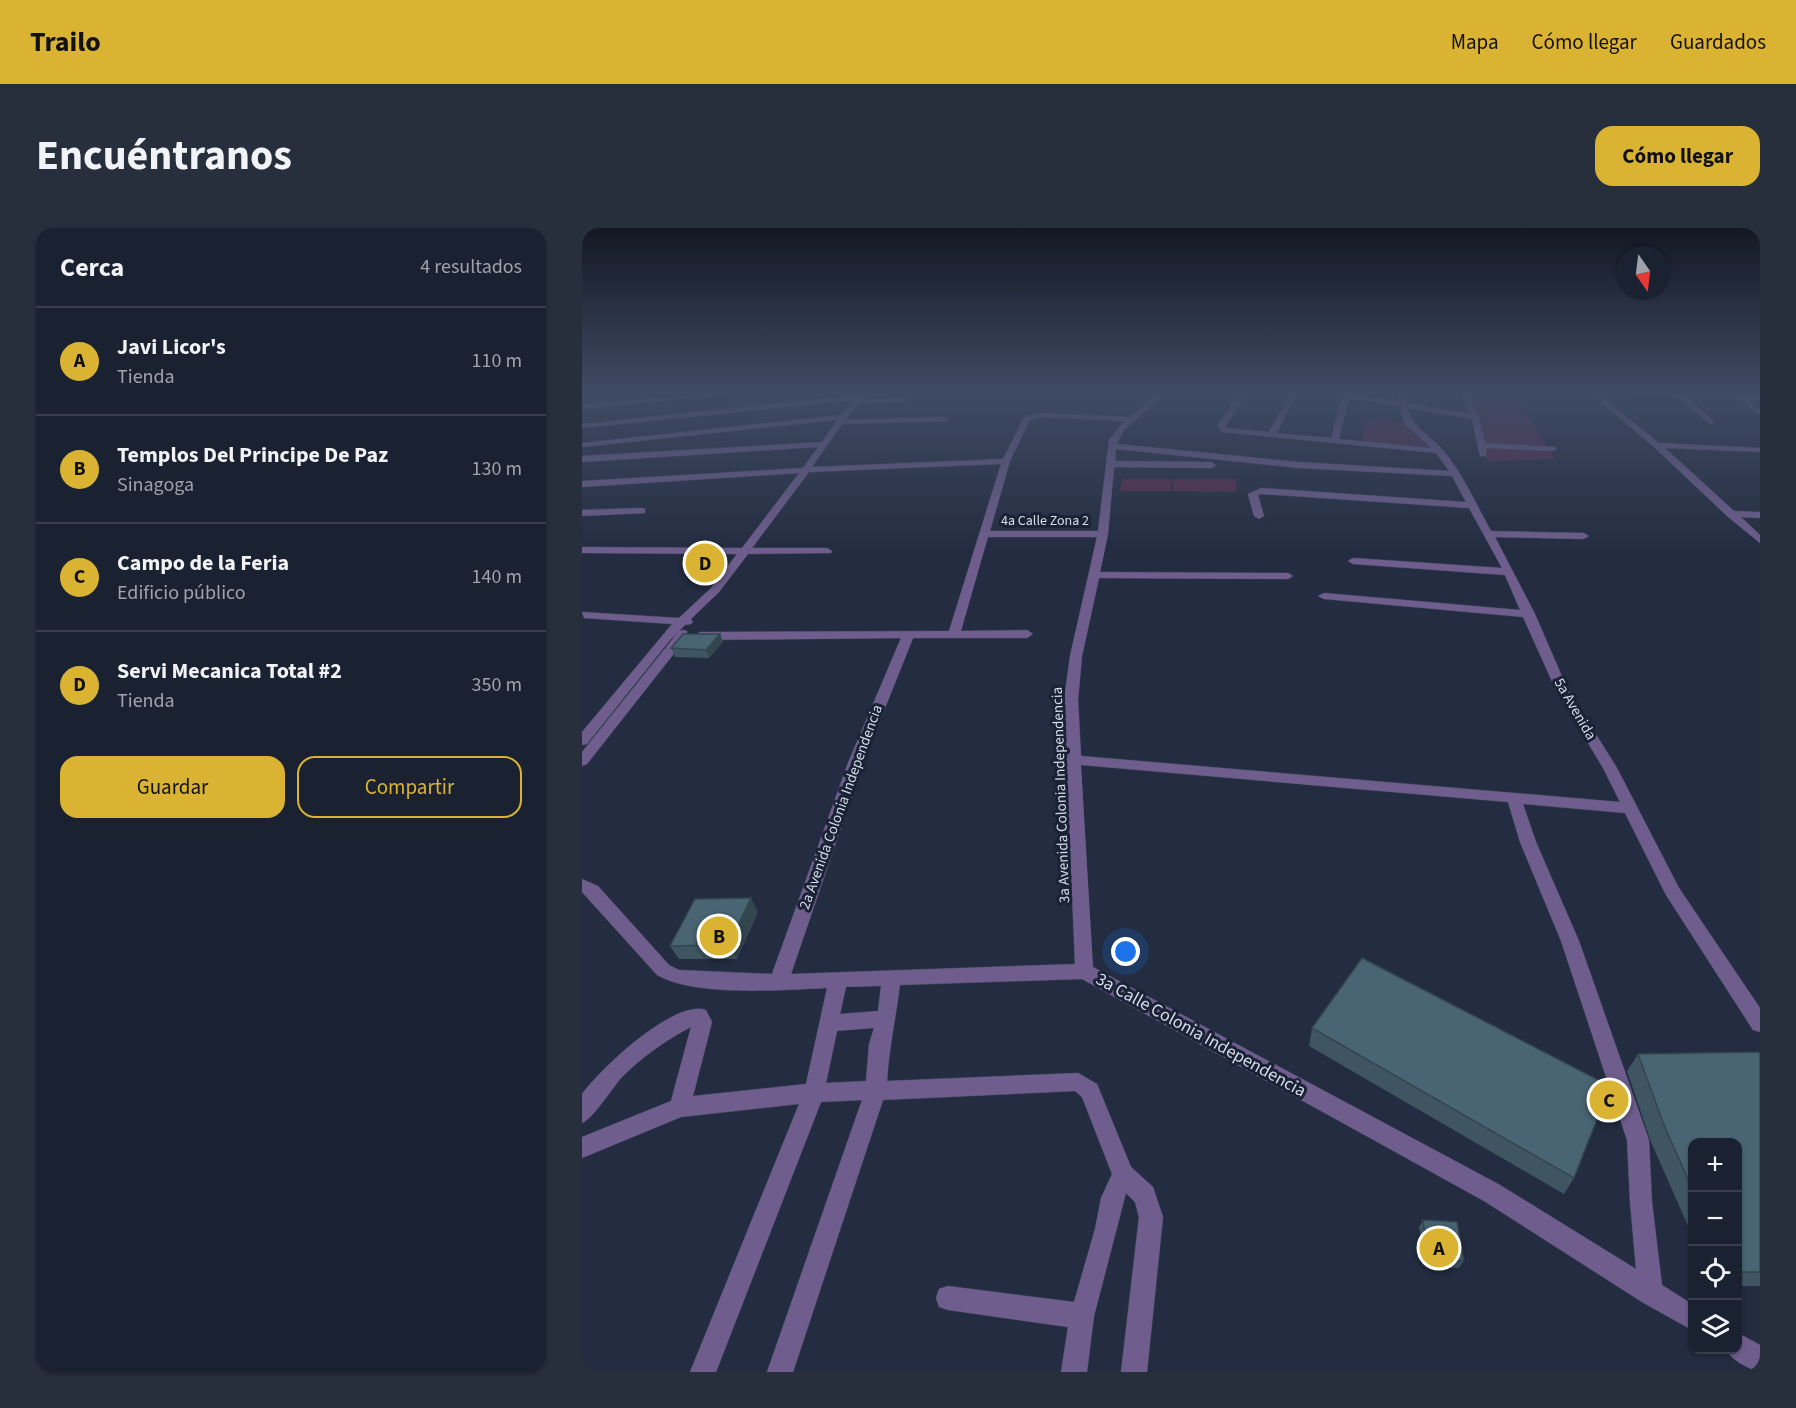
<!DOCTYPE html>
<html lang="es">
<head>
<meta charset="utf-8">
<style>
  :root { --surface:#1a2130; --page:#272e3c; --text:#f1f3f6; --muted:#9fa3ab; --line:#383e4c; --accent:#dab333 }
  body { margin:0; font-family:"Source Sans 3",sans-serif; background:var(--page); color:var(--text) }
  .controls { position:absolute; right:18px; bottom:18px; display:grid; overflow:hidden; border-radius:12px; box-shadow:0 2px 4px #0004 }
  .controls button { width:54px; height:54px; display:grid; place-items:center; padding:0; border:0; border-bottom:2px solid var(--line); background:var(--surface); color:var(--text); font:30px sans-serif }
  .compass { position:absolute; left:1034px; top:18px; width:54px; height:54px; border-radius:50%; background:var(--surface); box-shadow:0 2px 4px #0004; rotate:166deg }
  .you { position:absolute; left:544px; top:724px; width:21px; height:21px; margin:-15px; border:4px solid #fff; border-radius:50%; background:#1a73e8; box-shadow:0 0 0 9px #1a73e833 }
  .badge { display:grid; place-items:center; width:39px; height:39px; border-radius:50%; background:var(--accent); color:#111; font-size:20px; font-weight:700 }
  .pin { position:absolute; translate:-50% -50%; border:3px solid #fff; box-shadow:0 2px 6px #0006 }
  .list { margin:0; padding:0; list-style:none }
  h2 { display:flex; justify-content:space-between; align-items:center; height:78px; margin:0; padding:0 24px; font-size:26px }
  h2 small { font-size:20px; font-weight:400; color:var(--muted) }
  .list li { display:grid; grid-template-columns:39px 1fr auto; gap:18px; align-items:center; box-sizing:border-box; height:108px; padding:0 24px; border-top:2px solid var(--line) }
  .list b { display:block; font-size:22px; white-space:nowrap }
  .list p { margin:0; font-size:20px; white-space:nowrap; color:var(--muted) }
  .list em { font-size:20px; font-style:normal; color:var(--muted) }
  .actions { display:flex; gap:12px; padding:18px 24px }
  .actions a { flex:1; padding:14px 0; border:2px solid var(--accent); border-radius:18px; text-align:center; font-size:21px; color:var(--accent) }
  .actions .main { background:var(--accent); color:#111 }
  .icon { flex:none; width:33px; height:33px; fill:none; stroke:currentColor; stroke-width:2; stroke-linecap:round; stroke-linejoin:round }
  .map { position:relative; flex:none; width:1178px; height:1144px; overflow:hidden; border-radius:18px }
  header { display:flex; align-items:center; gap:36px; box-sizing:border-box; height:84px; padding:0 30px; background:var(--accent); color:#111 }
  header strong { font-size:28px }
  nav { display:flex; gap:33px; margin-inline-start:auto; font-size:21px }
  .intro { display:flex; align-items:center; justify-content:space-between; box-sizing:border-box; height:144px; padding:0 36px }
  h1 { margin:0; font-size:42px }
  .button { padding:15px 27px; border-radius:18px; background:var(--accent); color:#111; font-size:21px; font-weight:700 }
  main { display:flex; gap:36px; padding:0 36px }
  aside { flex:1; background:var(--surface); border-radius:18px; box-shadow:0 2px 4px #0004 }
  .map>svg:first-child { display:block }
  .green { fill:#572b4e }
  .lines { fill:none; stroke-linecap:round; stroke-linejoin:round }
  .minor-casing { stroke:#40485b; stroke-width:1 }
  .minor { fill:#6f5e8d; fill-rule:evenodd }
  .wall { fill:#3f5662 }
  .shaded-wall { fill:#334650 }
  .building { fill:#496472; stroke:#334650; stroke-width:1.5 }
  .labels { text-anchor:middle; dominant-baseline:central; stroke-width:6; stroke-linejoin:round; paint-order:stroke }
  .far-street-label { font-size:14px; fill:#d6dcea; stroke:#1a2235 }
  .street-label { font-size:15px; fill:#d6dcea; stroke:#1a2235 }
  .near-street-label { font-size:18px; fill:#d6dcea; stroke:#1a2235 }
</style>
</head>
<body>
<header>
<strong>Trailo</strong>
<nav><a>Mapa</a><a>Cómo llegar</a><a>Guardados</a></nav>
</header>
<div class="intro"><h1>Encuéntranos</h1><a class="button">Cómo llegar</a></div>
<main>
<aside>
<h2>Cerca<small>4 resultados</small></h2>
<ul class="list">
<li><span class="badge">A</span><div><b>Javi Licor's</b><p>Tienda</p></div><em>110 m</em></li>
<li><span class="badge">B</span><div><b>Templos Del Principe De Paz</b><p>Sinagoga</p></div><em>130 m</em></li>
<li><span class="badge">C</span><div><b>Campo de la Feria</b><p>Edificio público</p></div><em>140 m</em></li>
<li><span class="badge">D</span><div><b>Servi Mecanica Total #2</b><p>Tienda</p></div><em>350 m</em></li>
</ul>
<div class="actions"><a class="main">Guardar</a><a>Compartir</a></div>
</aside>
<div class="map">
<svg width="1178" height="1144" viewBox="0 0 1178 1144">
  <rect width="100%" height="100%" fill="#232c40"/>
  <path class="green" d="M 881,171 L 937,173 L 973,231 L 906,234 Z
    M 785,190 L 822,194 L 856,222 L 779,216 Z
    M 540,251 L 590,251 L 589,263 L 538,263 Z
    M 591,251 L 654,251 L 655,264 L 591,263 Z"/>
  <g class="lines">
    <defs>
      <path id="minor" d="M 146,164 L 169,164 L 0,181 L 0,177 Z
        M 291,164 L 301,164 L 281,172 L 323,170 L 327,172 L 323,174 L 278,175 L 263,192 L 363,189 L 367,191 L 363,193 L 260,196 L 230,239 L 421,231 L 442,189 L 457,185 L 548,189 L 577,164 L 585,164 L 542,202 L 535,216 L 717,234 L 867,243 L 854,225 L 640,204 L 635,198 L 658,164 L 665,164 L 643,200 L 687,204 L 709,164 L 715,164 L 695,205 L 749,210 L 760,168 L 744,164 L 757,164 L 817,174 L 814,164 L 821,164 L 824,175 L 888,186 L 878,164 L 885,164 L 897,189 L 903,215 L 974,219 L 975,221 L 971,223 L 904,220 L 904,228 L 898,228 L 890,191 L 826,180 C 831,201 847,206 861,222 C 881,246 894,276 909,303 L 1002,305 L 1007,308 L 1002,311 L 913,309 L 953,386 L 985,460 L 1035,540 L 1097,660 L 1178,780 L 1178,804 L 1171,802 L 1084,667 L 1043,585 L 941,576 L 954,614 L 997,713 L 1067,912 L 1070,974 L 1080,1057 L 1110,1076 L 1110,1102 L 1060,1074 L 902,973 L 500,751 L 318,757 C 314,789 307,820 305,853 L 496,845 L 515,856 L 549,939 L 571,959 L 581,989 L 565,1144 L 539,1144 L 557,989 L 553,974 L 544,965 L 512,1088 L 505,1144 L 479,1144 L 486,1099 L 366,1082 L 357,1079 L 354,1070 L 357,1061 L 366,1058 L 492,1074 L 513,1001 L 519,970 L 530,946 L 500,869 L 493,863 L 301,872 L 211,1144 L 185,1144 L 280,872 L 239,874 L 134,1144 L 108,1144 L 217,876 L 99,889 L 0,930 L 0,909 L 89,873 L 109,799 C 84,812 60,829 40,849 C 30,860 11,891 0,895 L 0,866 C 18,841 92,771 124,782 L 130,794 L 111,868 L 224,856 L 245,760 C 199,762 113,769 75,747 L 0,664 L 0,651 L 16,658 L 87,737 L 97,742 L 190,746 L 266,535 L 319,410 L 118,412 L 112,408 L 118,404 L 367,403 L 419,236 L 227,244 L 170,320 L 245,320 L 250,323 L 249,325 L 166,326 L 137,364 L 109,391 L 111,394 L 109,396 L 103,397 L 88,412 L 5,516 L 0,517 L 0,504 L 90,396 L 2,390 L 0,384 L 97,390 L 129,360 L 155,326 L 0,325 L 0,319 L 160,320 L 217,245 L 0,259 L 0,253 L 221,240 L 236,219 L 0,234 L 0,228 L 240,214 L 255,192 L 0,219 L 0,215 L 259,187 L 273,172 L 0,200 L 0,196 L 279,167 ZM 767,170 L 818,178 L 822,195 L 849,220 L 757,211 ZM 458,189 L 542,193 L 527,212 L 516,303 L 408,303 L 428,233 L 448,192 ZM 534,221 L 717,240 L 870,248 L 884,274 L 679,260 L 666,266 L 672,288 L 677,291 L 682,288 L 676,267 L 680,266 L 887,280 L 920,340 L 771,330 L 766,333 L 771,336 L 923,347 L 938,382 L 742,365 L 736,368 L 742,371 L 941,389 L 973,460 L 1021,540 L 1038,574 L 499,528 L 496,472 L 500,428 L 517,350 L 706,351 L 711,348 L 706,345 L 518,344 L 526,306 L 532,239 L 630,240 L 634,237 L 630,234 L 533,233 ZM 406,309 L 515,309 L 488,428 L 482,472 L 493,736 L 209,746 L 281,535 L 331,410 L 445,410 L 451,406 L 445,402 L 379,403 ZM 499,537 L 926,574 L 938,614 L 979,713 L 1045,912 L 1048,974 L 1054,1041 L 918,957 L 511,739 ZM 299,758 L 296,783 L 258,786 L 264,759 ZM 292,800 L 287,816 L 284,853 L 244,855 L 255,803 Z
        M 1007,164 L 1014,164 L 1077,215 L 1178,220 L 1178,224 L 1083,220 L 1152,283 L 1178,284 L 1178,290 L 1159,289 L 1178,307 L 1178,315 L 1145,288 L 1072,219 Z
        M 1041,164 L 1153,167 L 1156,165 L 1178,168 L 1178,172 L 1166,172 L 1178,181 L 1178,187 L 1157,171 L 1104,169 L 1131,192 L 1131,196 L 1128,196 L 1094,168 L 1045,166 Z
        M 60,280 L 63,281 L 63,285 L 0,288 L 0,282 Z
        M 101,402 L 105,403 L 105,409 L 5,536 L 0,538 L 0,524 L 97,403 Z
        M 1156,1105 L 1178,1117 L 1178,1144 C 1167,1141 1149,1132 1145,1122 L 1156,1122 Z"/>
    </defs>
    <use href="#minor" class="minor-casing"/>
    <use href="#minor" class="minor"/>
  </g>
  <path class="wall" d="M 138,406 L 141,414 L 127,430 L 93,429 L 89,420 Z
    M 176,684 L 155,731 L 97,731 L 88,718 Z
    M 730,800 L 992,950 L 982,966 L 727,818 Z
    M 1178,824 L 1178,1058 L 1155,1058 L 1155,915 L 1110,915 L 1110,1007 L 1069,914 L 1045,843 L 1056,826 Z
    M 841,992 L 882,1033 L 877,1040 L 843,1038 L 837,999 Z"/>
  <path class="shaded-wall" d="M 138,406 L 141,414 L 127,430 L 124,422 Z
    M 169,670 L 176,684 L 155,731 L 147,717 Z"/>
  <path class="building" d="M 101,406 L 138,406 L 124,422 L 89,420 Z
    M 169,670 L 147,717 L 88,718 L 113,671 Z
    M 780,730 L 1028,858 L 992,950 L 730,800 Z
    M 1178,824 L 1178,1044 L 1155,1044 L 1155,915 L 1110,915 L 1110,960 L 1082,897 L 1056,826 Z
    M 841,992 L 875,994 L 882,1033 L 847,1031 Z"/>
  <linearGradient id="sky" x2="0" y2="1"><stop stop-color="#131823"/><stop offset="0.51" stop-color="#3f4b64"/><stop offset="1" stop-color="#3f4b64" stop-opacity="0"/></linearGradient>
  <rect width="1178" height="324" fill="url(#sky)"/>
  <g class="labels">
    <g class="far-street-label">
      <text x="463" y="293">4a Calle Zona 2</text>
    </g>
    <g class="street-label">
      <text transform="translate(993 481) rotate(60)">5a Avenida</text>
      <text transform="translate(479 567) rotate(-92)">3a Avenida Colonia Independencia</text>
      <text transform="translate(259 579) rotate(-70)">2a Avenida Colonia Independencia</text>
    </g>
    <g class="near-street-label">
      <text transform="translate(619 807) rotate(29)">3a Calle Colonia Independencia</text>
    </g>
  </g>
</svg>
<div class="controls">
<button>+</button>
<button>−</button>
<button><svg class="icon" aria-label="locate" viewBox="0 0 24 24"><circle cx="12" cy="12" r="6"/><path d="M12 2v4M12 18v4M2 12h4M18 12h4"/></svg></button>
<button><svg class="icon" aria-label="layers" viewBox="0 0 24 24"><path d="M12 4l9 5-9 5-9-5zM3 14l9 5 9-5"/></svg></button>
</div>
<svg class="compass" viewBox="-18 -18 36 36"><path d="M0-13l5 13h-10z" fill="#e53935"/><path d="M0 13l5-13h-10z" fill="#9fa3ab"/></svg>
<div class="you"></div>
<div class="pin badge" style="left:857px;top:1020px">A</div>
<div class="pin badge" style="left:137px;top:708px">B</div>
<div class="pin badge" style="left:1027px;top:872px">C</div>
<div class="pin badge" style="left:123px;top:335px">D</div>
</div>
</main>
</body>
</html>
